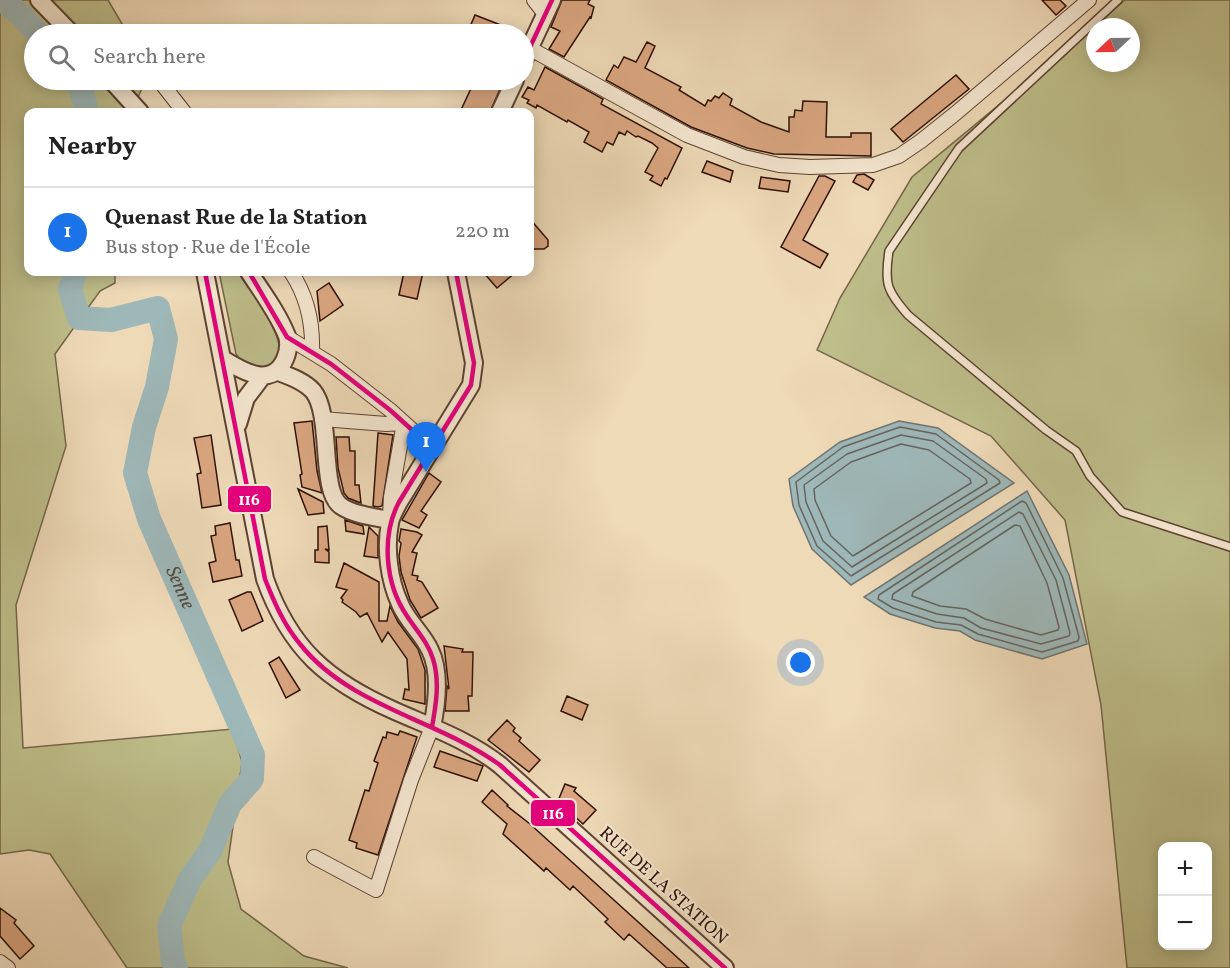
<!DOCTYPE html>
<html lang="en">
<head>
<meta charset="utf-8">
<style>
  :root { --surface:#fff; --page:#f6f6f6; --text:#222; --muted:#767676; --line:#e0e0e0; --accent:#1a73e8 }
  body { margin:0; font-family:Vollkorn,serif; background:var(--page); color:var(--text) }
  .controls { position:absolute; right:18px; bottom:18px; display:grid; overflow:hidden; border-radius:12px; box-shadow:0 3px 15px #0003 }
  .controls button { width:54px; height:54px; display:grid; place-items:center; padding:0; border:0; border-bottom:2px solid var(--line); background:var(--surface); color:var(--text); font:30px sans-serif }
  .compass { position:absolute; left:1086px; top:18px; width:54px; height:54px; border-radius:50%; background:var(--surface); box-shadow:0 3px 15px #0003; rotate:248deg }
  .you { position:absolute; left:801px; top:663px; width:21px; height:21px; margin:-15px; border:4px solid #fff; border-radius:50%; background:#1a73e8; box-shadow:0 0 0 9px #1a73e833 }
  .badge { display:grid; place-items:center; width:39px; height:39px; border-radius:50%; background:var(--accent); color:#fff; font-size:20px; font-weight:700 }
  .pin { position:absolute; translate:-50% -50px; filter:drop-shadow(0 2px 3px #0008) }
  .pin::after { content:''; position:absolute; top:32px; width:21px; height:18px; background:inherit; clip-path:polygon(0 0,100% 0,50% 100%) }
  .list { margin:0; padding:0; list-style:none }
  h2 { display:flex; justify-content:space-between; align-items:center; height:78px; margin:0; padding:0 24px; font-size:26px }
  h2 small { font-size:20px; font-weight:400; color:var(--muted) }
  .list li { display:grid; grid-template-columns:39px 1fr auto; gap:18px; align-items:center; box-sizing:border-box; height:90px; padding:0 24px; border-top:2px solid var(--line) }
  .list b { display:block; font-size:22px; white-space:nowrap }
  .list p { margin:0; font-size:20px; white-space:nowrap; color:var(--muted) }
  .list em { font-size:20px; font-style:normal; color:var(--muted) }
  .icon { flex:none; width:33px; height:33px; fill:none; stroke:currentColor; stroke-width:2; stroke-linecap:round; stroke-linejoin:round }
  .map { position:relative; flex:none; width:1230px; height:968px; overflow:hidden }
  .search { position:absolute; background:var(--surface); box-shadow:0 3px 15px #0003; left:24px; top:24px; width:510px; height:66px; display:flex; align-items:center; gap:15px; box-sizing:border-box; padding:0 21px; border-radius:33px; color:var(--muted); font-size:22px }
  .panel { position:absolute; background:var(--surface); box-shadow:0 3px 15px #0003; left:24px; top:108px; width:510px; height:168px; border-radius:12px }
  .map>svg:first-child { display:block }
  .green { fill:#bebe8b; stroke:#756648; stroke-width:1.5; fill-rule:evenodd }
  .water { fill:#9eb8b9; stroke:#707471; stroke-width:1.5 }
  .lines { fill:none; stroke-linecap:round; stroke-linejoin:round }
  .shore { stroke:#65645e; stroke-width:1.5 }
  .river { stroke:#9eb8b9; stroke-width:24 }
  .building { fill:#dba782; stroke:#2c0f04; stroke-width:1.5 }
  .service-casing { stroke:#5d4231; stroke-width:10 }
  .minor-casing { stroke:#5d4231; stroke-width:16 }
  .tertiary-casing { stroke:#5d4231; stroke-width:20 }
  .service { stroke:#f5e7d1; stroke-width:7 }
  .minor { stroke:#f5e7d1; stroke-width:14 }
  .tertiary { stroke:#f5e7d1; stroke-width:16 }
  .bus-1-casing { stroke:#f5e7d1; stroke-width:9 }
  .bus-1 { stroke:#e5007d; stroke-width:4.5 }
  .labels { text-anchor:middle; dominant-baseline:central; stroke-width:4.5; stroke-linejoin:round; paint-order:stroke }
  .street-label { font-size:18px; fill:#2c0f04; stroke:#f5e7d1 }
  .water-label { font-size:20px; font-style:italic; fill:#544a43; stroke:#f5e7d1 }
  .line-badge { stroke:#f5e7d1; stroke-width:2 }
  .badge-label { font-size:16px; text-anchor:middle; font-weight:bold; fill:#fff }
</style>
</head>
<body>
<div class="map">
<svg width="1230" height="968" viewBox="0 0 1230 968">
  <rect width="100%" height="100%" fill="#efdab8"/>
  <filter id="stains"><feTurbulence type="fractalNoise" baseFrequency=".00333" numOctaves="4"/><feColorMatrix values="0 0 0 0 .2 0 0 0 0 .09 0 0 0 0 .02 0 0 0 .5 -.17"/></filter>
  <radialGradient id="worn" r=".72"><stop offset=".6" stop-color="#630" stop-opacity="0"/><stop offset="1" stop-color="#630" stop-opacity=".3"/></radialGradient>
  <path class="green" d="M 0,0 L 108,0 L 128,34 L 34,34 L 34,80 L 146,80 L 131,112 L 28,112 L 28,272 L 115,272 L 115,283 L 100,291 L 55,354 L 66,446 L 16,605 L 23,748 L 233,729 L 242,762 L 228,862 L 241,909 L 304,956 L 348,968 L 127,968 L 50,854 L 29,850 L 0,854 Z
    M 1125,0 L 1230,0 L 1230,968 L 1127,968 L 1101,705 L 1065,520 L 991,436 L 817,350 L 840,298 L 912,177 ZM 1095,27 L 1131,27 L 1131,63 L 1095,63 ZM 1162,846 L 1208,846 L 1208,946 L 1162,946 Z
    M 219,272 L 238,272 C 248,288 290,341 277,358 C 273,365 264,367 257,370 L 245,365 L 236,354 Z"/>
  <path class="water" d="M 899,421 L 938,428 L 1014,483 L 851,585 L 812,549 L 793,506 L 789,479 L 840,442 Z
    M 1027,491 L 1069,575 L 1087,644 L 1042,659 L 975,640 L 960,631 L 935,628 L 890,614 L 864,597 Z"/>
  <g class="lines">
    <path class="shore" d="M 900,427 L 936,434 L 999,480 L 1000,483 L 851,576 L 817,546 L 799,505 L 796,482 L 843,447 Z
      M 901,435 L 933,441 L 986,479 L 987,483 L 852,567 L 823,541 L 806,502 L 804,485 L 847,454 Z
      M 901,444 L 929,450 L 970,479 L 971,483 L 853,556 L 831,536 L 815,500 L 814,489 L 851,462 Z
      M 1022,501 L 1026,503 L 1063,578 L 1079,637 L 1078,641 L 1042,652 L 978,634 L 961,625 L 936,622 L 893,608 L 878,599 L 879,595 Z
      M 1019,512 L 1023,514 L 1056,580 L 1070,633 L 1069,636 L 1041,644 L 981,628 L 964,618 L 937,614 L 892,599 L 893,594 Z
      M 1015,525 L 1020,526 L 1047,583 L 1059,627 L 1058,630 L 1041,635 L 985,619 L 966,609 L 940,606 L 912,596 L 913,592 Z"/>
    <g class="river">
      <path d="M 3,0 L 22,16 L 38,34"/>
      <path d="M 76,80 L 79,83 L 87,112"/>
      <path id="s1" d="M 75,272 L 70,290 L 79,318 L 111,320 L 158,308 L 166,339 L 157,387 L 144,427 L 135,473 L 149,519 L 253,755 L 252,779 L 230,804 L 210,851 L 190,879 L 169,926 L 173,961 L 176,968"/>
    </g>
  </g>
  <path class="building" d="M 562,0 L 590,0 L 588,4 L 594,7 L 591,18 L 590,17 L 564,57 L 549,49 L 560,31 L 551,27 Z
    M 1042,0 L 1060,0 L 1066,6 L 1056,15 Z
    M 475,15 L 524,34 L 481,34 L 469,29 Z
    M 647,42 L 655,46 L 645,68 L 681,87 L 679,90 L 705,106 L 708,100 L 711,101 L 715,96 L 719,98 L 723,93 L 732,99 L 730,105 L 761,122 L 789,132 L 789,117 L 794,117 L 795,110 L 802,111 L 803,101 L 827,102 L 826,137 L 851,137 L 851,133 L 871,133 L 871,156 L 774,154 L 747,148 L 691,127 L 606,80 L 614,65 L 618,68 L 624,57 L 636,62 Z
    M 545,67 L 603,99 L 601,104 L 682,148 L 667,179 L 665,178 L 661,186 L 650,180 L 653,176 L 645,172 L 658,148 L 652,143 L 638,136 L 636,137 L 627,131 L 625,135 L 619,132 L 613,145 L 607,142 L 602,152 L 584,142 L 589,132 L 568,120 L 567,122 L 537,105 L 536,108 L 527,103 L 529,100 L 522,97 L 528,87 L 534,90 Z
    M 956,75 L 969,89 L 903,142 L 891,129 Z
    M 475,80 L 504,80 L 490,112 L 460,112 Z
    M 707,161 L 733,171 L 730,182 L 702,172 Z
    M 864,174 L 874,180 L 868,190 L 853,182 L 857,175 Z
    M 819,176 L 825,176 L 835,181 L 803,240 L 828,254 L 820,268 L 781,247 Z
    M 761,177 L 790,181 L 788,192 L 759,188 Z
    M 530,219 L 548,240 L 548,246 L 544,249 L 530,249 Z
    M 404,272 L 423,272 L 417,299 L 399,295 Z
    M 483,272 L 516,272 L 497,288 Z
    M 329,283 L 343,305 L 320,321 L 317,291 Z
    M 312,421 L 317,471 L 322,493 L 302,487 L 300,475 L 302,474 L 294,423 Z
    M 378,433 L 393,435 L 382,506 L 378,507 L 373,506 Z
    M 211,435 L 221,505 L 202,508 L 197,474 L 201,473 L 194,438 Z
    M 336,437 L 349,437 L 350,451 L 355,451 L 355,485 L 359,485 L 361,503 L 348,498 L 344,493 L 338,468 Z
    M 429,473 L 441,482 L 421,511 L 427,515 L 419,528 L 402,520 Z
    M 298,489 L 323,502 L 324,513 L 308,515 Z
    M 345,520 L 363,526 L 364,534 L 346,531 Z
    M 230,523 L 236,560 L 239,560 L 242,576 L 213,582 L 209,563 L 216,561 L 211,536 L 216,535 L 215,526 Z
    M 327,526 L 329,550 L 325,549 L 329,552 L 329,563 L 315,562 L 315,550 L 318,550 L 318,527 Z
    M 369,527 L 378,536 L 378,558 L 364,556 Z
    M 401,529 L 417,532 L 422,535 L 412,552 L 417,553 L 412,575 L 418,576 L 417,580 L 422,582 L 438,608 L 421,618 L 410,600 L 401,572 L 399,556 L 401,543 L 399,541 Z
    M 344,563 L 379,582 L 379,621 L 387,621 L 390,606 L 398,622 L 418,649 L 425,670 L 425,704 L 403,699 L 405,689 L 409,690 L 407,659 L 388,632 L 382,642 L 367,613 L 360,617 L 356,612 L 342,602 L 343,600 L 341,598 L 347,590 L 336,587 Z
    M 247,592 L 251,592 L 263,621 L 242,631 L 229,600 Z
    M 444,646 L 463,649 L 462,652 L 473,652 L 472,696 L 468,696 L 469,711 L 445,711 L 447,686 L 449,689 Z
    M 279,657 L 300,690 L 286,698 L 269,663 Z
    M 567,696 L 588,705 L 582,720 L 561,711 Z
    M 507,720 L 515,728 L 513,731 L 521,738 L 519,741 L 540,760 L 529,772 L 488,740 Z
    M 400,731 L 417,737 L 378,855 L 356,848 L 357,843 L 349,840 L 365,790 L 369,791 L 378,763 L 374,761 L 383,737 L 386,738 L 387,732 L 398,735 Z
    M 440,751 L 483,766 L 477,781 L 434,767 Z
    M 565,784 L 576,788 L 574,791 L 596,810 L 583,824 L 558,801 Z
    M 492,790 L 508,805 L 507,806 L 530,824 L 689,968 L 667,968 L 629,934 L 624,940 L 605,922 L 608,919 L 573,886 L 570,890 L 546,868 L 544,871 L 503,834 L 507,824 L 482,802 Z
    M 0,908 L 16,920 L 14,923 L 34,946 L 20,959 L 0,936 Z"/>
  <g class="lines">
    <defs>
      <path id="service" d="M 1118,0 L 959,148 L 889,251 C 884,284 887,291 908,315 L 1046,430 L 1076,451 L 1090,476 L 1122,512 L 1230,547"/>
      <path id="minor" d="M 534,0 L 545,14
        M 529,48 L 687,135 L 744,157 L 779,165 L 810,167 L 873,165 L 899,156 L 921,141 L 956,113 L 1089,0
        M 159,80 L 184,112
        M 291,272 C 307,296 313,322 312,351
        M 287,337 L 331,364 L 390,410 L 433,449
        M 322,419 L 386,424 L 404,423
        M 390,516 L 391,497 L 404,423
        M 314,857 L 376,890 L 411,780 L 432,727
        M 0,962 L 8,968"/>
      <path id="tertiary" d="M 39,0 L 72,34
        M 524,60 L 552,0
        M 111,80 L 140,112
        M 500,112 L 515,80
        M 205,272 L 265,579 C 290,649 327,681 395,711 C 431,727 468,740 500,765 L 725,968
        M 223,359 C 242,371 272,389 285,359 C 288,352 289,343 287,336 C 278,313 262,292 249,272
        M 276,371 C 289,376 304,381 313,391 C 333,415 319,491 341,506 C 354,515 375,517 390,520
        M 238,424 L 246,398 L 262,377
        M 432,727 C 437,703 441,672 430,650 C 422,633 407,621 400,604 C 389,580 385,548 390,523 C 391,516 396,508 399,502 L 471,385 L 474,363 L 456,272"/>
    </defs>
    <use href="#service" class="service-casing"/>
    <use href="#minor" class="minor-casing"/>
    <use href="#tertiary" class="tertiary-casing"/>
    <use href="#service" class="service"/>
    <use href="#minor" class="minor"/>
    <use href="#tertiary" class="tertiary"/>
    <defs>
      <path id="bus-1" d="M 524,60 L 552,0
        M 205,272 L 265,579 C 274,602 284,625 300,644 C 350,707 437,719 500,765 L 725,968
        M 249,272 L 287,337
        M 287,337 L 331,364 L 390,410 L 433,449
        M 432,727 C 436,705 440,681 433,659 C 428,642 416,630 407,616 C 385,584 381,536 399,502 L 471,385 L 474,363 L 456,272"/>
    </defs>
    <use href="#bus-1" class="bus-1-casing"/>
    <use href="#bus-1" class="bus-1"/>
  </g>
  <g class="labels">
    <g class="street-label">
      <text transform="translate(663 886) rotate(42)">RUE DE LA STATION</text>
    </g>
    <g class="water-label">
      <text stroke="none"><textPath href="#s1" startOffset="422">Senne</textPath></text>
    </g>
  </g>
  <g class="line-badge">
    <rect x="227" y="485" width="45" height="28" rx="6" fill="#e5007d"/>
    <rect x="530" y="799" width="46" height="28" rx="6" fill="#e5007d"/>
  </g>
  <g class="badge-label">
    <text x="249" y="505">116</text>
    <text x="553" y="819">116</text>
  </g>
  <rect width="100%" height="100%" filter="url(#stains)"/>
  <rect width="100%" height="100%" fill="url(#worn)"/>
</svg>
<div class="controls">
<button>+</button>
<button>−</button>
</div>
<svg class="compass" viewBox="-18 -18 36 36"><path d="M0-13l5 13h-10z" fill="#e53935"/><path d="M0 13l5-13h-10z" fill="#767676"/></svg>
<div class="you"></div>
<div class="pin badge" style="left:426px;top:472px">1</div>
<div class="search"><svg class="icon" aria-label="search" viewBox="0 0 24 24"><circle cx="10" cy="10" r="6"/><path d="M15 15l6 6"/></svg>Search here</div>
<section class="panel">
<h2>Nearby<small></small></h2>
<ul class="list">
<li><span class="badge">1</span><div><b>Quenast Rue de la Station</b><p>Bus stop · Rue de l'École</p></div><em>220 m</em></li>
</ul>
</section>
</div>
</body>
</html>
